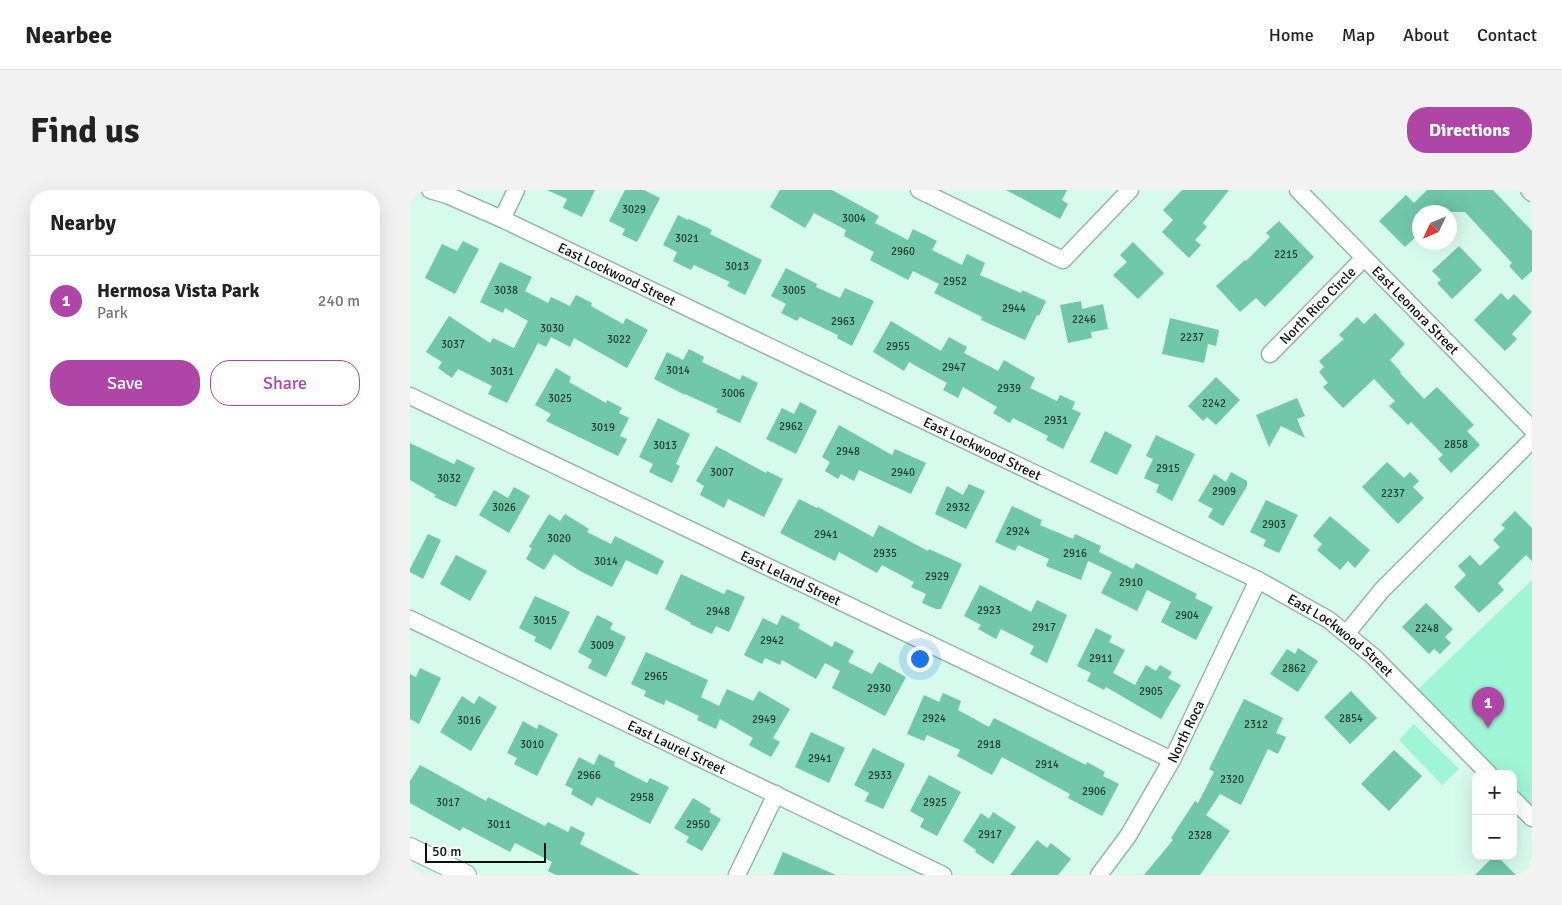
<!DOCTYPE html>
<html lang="en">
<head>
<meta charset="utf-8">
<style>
  :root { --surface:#fff; --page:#f2f2f2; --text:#222; --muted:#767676; --line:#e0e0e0; --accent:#ae45a7 }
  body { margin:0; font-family:Signika,sans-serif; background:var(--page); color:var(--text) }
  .controls { position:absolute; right:15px; bottom:15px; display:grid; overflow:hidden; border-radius:10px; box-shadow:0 5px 20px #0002 }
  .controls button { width:45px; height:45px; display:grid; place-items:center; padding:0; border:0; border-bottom:1px solid var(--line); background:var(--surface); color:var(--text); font:25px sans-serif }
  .compass { position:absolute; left:1002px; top:15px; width:45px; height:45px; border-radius:50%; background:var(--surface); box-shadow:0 5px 20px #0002; rotate:226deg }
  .scale { position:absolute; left:15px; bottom:12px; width:121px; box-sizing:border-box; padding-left:5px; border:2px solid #05110c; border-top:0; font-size:14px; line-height:18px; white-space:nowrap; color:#05110c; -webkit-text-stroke:4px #fefefe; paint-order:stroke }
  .you { position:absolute; left:509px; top:468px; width:18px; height:18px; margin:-12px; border:4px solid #fff; border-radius:50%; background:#1a73e8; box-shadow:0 0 0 8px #1a73e833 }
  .badge { display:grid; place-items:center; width:32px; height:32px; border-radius:50%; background:var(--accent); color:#fff; font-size:16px; font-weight:700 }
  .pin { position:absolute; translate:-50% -41px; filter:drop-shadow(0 1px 2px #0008) }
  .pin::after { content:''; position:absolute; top:26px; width:18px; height:15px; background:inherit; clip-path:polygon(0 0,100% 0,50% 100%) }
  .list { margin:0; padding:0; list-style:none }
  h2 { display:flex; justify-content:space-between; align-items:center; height:65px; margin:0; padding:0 20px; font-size:21px }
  h2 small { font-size:16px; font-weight:400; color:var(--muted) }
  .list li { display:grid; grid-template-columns:32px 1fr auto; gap:15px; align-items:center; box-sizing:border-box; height:90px; padding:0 20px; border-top:1px solid var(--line) }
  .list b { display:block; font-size:19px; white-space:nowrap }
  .list p { margin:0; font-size:16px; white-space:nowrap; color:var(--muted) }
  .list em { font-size:16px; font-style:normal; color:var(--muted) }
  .actions { display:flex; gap:10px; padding:15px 20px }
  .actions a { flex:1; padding:11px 0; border:1px solid var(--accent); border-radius:20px; text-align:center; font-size:18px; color:var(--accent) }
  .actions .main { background:var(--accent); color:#fff }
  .map { position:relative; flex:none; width:1122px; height:685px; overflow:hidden; border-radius:20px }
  header { display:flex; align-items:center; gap:30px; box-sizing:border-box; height:70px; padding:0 25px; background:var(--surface); border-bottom:1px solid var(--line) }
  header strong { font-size:24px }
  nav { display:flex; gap:28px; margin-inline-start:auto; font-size:18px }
  .intro { display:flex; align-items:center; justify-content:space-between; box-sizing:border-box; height:120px; padding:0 30px }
  h1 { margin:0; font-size:35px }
  .button { padding:12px 22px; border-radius:20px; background:var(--accent); color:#fff; font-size:18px; font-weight:700 }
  main { display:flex; gap:30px; padding:0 30px }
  aside { flex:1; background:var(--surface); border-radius:20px; box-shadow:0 5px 20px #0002 }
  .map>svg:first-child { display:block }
  .green { fill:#a0f5d6 }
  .building { fill:#71c7a9 }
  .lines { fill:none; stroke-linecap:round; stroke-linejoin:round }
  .minor-casing { stroke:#96b7aa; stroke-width:19 }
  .tertiary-casing { stroke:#96b7aa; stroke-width:22 }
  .minor { stroke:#fff; stroke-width:16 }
  .tertiary { stroke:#fff; stroke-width:20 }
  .labels { text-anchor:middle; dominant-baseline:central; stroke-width:4.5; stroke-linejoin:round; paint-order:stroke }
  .number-label { font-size:11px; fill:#203e33 }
  .street-label { font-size:14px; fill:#05110c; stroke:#fefefe }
</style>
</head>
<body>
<header>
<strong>Nearbee</strong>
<nav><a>Home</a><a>Map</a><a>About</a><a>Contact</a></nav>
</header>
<div class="intro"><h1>Find us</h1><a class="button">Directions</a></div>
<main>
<aside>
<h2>Nearby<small></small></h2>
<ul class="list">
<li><span class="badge">1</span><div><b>Hermosa Vista Park</b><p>Park</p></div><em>240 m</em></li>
</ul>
<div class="actions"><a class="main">Save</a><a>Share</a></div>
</aside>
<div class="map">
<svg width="1122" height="685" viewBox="0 0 1122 685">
  <rect width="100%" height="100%" fill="#d6faec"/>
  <path class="green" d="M 1122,390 L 1122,628 L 1103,609 L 1103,584 L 1079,584 L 1002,505 Z
    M 1004,534 L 1049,579 L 1032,595 L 989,550 Z"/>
  <path class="building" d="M 137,0 L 185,0 L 172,27 L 153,18 L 157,9 Z
    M 215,0 L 234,0 L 250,8 L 227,52 L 212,45 L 215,39 L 199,31 Z
    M 370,0 L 422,0 L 469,26 L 465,33 L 498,50 L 503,39 L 527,51 L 522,60 L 552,75 L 557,64 L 575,73 L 570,85 L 611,103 L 612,100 L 636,111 L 629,126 L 627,125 L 615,150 L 571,130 L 572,127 L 524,103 L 529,94 L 503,81 L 498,90 L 460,70 L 464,62 L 434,46 L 436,40 L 404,23 L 395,38 L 360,17 Z
    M 596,0 L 657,0 L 652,10 L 658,14 L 650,29 Z
    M 772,0 L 819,0 L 793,33 L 797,37 L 785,50 L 791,55 L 779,68 L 752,42 L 763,30 L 753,20 Z
    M 1017,0 L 1083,0 L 1122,41 L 1122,81 L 1112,90 L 1099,76 L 1102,73 L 1055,22 L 1010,22 L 1010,43 L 995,57 L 969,31 L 996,5 L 1004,13 Z
    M 268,25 L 278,30 L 279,29 L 302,40 L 300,44 L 352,70 L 335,105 L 317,96 L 320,92 L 284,75 L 281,80 L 263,71 L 267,62 L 253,55 Z
    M 869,31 L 904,67 L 855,117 L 846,108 L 830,122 L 806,96 L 835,70 L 836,71 L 860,47 L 856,43 Z
    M 53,51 L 69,59 L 45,104 L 15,88 L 32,54 L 47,61 Z
    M 723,52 L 754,83 L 728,109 L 703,85 L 717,72 L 710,65 Z
    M 1049,56 L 1072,80 L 1042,109 L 1027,93 L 1031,90 L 1022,81 Z
    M 90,72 L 122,87 L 115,101 L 138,113 L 141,107 L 160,116 L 166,105 L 182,113 L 181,116 L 213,134 L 216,128 L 238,140 L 217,178 L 164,148 L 160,157 L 141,147 L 136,157 L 128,153 L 97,213 L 78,204 L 82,196 L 48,179 L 42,188 L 28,178 L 32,172 L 16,162 L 39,126 L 80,153 L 83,148 L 104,158 L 118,131 L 95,118 L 93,123 L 70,112 Z
    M 376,78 L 407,94 L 406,97 L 430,108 L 435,98 L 464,111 L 442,156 L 427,148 L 428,145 L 390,127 L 387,131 L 371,123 L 376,114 L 361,106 Z
    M 1091,103 L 1098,110 L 1104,104 L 1122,122 L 1102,144 L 1107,149 L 1095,161 L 1064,130 Z
    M 671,111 L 672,119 L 693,114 L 698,139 L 681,142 L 682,148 L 658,153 L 650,115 Z
    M 965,123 L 995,154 L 980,170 L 991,182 L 990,183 L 1014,209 L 1027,197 L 1064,235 L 1057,241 L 1070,255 L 1041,283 L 1028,269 L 1033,265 L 1001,232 L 998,235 L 979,216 L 985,211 L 964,189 L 933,218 L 913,197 L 918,193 L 909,182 L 914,177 L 909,171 L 934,149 L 929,145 L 947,127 L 954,134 Z
    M 760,128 L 809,140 L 806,156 L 798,154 L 794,173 L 752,164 Z
    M 481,131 L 531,161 L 539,147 L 557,157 L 554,163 L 588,181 L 594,170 L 625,188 L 620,198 L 647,211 L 650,205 L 665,212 L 662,219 L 671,223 L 653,259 L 636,250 L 638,246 L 603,228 L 600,233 L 583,223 L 587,217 L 553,197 L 548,208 L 533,200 L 537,193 L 499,172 L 494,181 L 463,162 Z
    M 279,159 L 294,167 L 292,172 L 330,190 L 332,185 L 348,193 L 330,233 L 306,222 L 308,219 L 275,204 L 275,205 L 244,189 L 257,162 L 273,170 Z
    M 146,178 L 161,187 L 159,192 L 196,213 L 197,210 L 212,218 L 209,223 L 219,228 L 210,246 L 217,249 L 208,266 L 136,231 L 141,224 L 125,215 Z
    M 806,187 L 830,210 L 806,235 L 797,227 L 793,231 L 778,216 Z
    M 887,208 L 895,226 L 887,229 L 895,248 L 871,236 L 859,257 L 846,225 Z
    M 390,212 L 407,221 L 386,264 L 356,249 L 372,218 L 384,224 Z
    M 248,228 L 280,244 L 266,274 L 270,276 L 262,293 L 239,282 L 243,274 L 229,267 Z
    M 429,235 L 482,265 L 485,259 L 516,273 L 501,304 L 449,280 L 444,291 L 431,284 L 428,289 L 415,281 L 420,272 L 412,267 Z
    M 695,241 L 722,255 L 707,285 L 680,272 Z
    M 746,245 L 785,264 L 762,311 L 746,302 L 749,295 L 734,288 L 743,269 L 736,266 Z
    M 0,253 L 44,274 L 47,269 L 65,278 L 46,317 L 24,307 L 26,305 L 0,290 Z
    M 306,256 L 356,283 L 357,281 L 373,289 L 354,327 L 318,309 L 314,318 L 290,305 L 294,296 L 286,291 Z
    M 977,272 L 994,288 L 1000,282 L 1009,291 L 1003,297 L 1014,308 L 988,334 L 952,297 Z
    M 821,282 L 837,291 L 837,296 L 813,336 L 798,327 L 803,319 L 788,311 L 804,284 L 816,292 Z
    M 559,294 L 575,301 L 556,339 L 525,324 L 537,296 L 553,305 Z
    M 104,297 L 120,306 L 99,343 L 69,325 L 84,300 L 98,308 Z
    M 389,309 L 407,318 L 408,317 L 463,347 L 469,335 L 518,361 L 519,359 L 552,374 L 531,419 L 526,419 L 512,413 L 516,404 L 501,397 L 504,392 L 472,375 L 467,383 L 429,362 L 425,371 L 370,343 Z
    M 856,310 L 888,325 L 869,363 L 853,356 L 856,350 L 840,342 Z
    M 602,316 L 632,330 L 630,335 L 663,349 L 665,344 L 691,356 L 689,362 L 723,379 L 726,373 L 787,404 L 785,408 L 803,417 L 786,450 L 751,432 L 761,412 L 737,400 L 727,421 L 691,403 L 702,382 L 678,371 L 671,390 L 636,376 L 639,369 L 608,355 L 605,361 L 585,352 Z
    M 1105,321 L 1122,338 L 1122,371 L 1116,365 L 1088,393 L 1094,400 L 1069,423 L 1044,397 L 1056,385 L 1048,376 L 1060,365 L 1070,376 L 1090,357 L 1083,350 L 1095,338 L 1091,335 Z
    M 139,324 L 150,331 L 155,324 L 179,339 L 177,342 L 201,354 L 205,346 L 254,371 L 247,385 L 216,370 L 202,397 L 170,381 L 144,364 L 134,380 L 116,369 L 122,358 L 119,357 Z
    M 920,326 L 960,360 L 945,378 L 938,371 L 930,380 L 907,360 L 912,354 L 903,346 Z
    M 18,344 L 31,350 L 13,389 L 0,382 L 0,379 Z
    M 46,365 L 77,381 L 60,411 L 30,394 Z
    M 271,384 L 314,404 L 317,399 L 335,407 L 319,442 L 306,436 L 302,444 L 280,434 L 281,433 L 255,419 Z
    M 570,395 L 621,422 L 627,410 L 657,425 L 637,473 L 620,464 L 624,456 L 591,439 L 586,449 L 568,439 L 571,435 L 554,426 Z
    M 125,406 L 160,422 L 141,460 L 124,451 L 126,447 L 109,438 Z
    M 1016,413 L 1043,439 L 1035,447 L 1041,453 L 1030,464 L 1024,459 L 1019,464 L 992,437 Z
    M 187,425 L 203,433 L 200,439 L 216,447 L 196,487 L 178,478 L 182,470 L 168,462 Z
    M 372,425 L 390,434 L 388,438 L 422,457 L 425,451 L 444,461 L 438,472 L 462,484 L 469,472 L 496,487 L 475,526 L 422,498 L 430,481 L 415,473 L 406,489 L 372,470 L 370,475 L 355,468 L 352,474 L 334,465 L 353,428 L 367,435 Z
    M 686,438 L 702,446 L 699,452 L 715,460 L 703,483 L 725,495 L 736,475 L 746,481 L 750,475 L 762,482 L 758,488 L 771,495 L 751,529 L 696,497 L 694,500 L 677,491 L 681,483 L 667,476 Z
    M 888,458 L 908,471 L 888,502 L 860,484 L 877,459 L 885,464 Z
    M 236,462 L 298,490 L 291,507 L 309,516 L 317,499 L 343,511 L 349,501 L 380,519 L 363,548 L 370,552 L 361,567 L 339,555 L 343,548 L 310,529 L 306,539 L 287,530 L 289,526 L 256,510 L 254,515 L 234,506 L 236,501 L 221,494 Z
    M 10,478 L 31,488 L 9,534 L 0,529 L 0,484 L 6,487 Z
    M 941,501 L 967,528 L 940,554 L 914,527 Z
    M 533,503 L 551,511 L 548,520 L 579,537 L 584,528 L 676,575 L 677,572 L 695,582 L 693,586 L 709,594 L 692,626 L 658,608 L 660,604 L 592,567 L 582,585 L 547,566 L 550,560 L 517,545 L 514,551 L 497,544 L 514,505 L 529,512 Z
    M 52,506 L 64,514 L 69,506 L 87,517 L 61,561 L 30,542 Z
    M 834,509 L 873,528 L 866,543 L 876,547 L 868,564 L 858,559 L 831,615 L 810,604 L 796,625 L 820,641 L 790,685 L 734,685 L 763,650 L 761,648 L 785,611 L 788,613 L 804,582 L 799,579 Z
    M 113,531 L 127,539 L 129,534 L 148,544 L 127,586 L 104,574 L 107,568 L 97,563 Z
    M 401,542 L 435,558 L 419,593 L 385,577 Z
    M 463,558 L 495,574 L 473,619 L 455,611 L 459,603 L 444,595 Z
    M 984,560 L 1012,586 L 979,621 L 951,594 Z
    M 189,564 L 205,572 L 204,576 L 237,593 L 240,588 L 259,597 L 240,634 L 187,607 L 182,616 L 161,604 L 163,599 L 155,595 L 169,567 L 184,575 Z
    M 10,575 L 76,611 L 78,607 L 135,636 L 138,632 L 158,642 L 161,636 L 175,643 L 170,654 L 230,685 L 146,685 L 138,681 L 142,672 L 105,653 L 100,662 L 53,637 L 50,641 L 0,613 L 0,591 Z
    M 519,585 L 551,602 L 527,646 L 510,637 L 514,629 L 500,621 Z
    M 283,608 L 301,619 L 299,622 L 311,629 L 292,661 L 276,652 L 279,647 L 264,638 Z
    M 583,622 L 606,637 L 583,674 L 565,662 L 566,660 L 553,651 L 571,623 L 579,629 Z
    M 627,650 L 637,658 L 641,653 L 661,669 L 648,685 L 600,685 Z
    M 373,662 L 426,685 L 363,685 Z
    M 1084,666 L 1087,666 L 1106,685 L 1065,685 Z"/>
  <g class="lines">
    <defs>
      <g id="minor">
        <path id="s1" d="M 20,0 L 37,5 L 92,29 L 848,390 L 919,430 L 964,467 L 1079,584"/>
        <path d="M 509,0 L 653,70 L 720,0"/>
        <path id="s2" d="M 888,0 L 1122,239"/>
        <path d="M 1119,0 L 1122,3"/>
        <path d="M 92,29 L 106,0"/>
        <path id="s3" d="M 860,164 L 954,68"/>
        <path id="s4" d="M 0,206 L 762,570"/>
        <path id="s5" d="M 0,429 L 533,685"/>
        <path d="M 936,444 L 972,400 L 1122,250"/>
        <path d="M 1103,609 L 1122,628"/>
        <path d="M 327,685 L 366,604"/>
        <path id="s6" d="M 689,685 L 718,646 L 762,570 L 848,390"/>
      </g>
      <path id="tertiary" d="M 0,658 L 56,685"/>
    </defs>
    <use href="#minor" class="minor-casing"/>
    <use href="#tertiary" class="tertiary-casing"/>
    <use href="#minor" class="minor"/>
    <use href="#tertiary" class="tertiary"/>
  </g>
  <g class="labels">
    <g class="number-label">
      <text x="224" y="19">3029</text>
      <text x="444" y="28">3004</text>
      <text x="277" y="48">3021</text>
      <text x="493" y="61">2960</text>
      <text x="876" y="64">2215</text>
      <text x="327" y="76">3013</text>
      <text x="545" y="91">2952</text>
      <text x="96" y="100">3038</text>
      <text x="384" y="100">3005</text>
      <text x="604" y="118">2944</text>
      <text x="674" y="129">2246</text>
      <text x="433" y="131">2963</text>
      <text x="142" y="138">3030</text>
      <text x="782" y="147">2237</text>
      <text x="209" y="149">3022</text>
      <text x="43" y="154">3037</text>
      <text x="488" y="156">2955</text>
      <text x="544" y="177">2947</text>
      <text x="268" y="180">3014</text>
      <text x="92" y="181">3031</text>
      <text x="599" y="198">2939</text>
      <text x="323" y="203">3006</text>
      <text x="150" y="208">3025</text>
      <text x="804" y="213">2242</text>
      <text x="646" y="230">2931</text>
      <text x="381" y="236">2962</text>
      <text x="193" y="237">3019</text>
      <text x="1046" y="254">2858</text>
      <text x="255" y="255">3013</text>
      <text x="438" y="261">2948</text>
      <text x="758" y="278">2915</text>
      <text x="312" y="282">3007</text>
      <text x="493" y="282">2940</text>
      <text x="39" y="288">3032</text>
      <text x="814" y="301">2909</text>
      <text x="983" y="303">2237</text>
      <text x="94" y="317">3026</text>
      <text x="548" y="317">2932</text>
      <text x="864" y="334">2903</text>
      <text x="608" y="341">2924</text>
      <text x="416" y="344">2941</text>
      <text x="149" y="348">3020</text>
      <text x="475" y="363">2935</text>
      <text x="665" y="363">2916</text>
      <text x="196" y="371">3014</text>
      <text x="527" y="386">2929</text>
      <text x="721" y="392">2910</text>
      <text x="579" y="420">2923</text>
      <text x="308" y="421">2948</text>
      <text x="777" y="425">2904</text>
      <text x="135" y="430">3015</text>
      <text x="634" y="437">2917</text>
      <text x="1017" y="438">2248</text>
      <text x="362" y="450">2942</text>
      <text x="192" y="455">3009</text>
      <text x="691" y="468">2911</text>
      <text x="884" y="478">2862</text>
      <text x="246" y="486">2965</text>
      <text x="469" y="498">2930</text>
      <text x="741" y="501">2905</text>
      <text x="524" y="528">2924</text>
      <text x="941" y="528">2854</text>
      <text x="354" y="529">2949</text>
      <text x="59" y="530">3016</text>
      <text x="846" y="534">2312</text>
      <text x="122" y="554">3010</text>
      <text x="579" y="554">2918</text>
      <text x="410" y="568">2941</text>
      <text x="637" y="574">2914</text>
      <text x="179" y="585">2966</text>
      <text x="470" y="585">2933</text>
      <text x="822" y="589">2320</text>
      <text x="684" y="601">2906</text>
      <text x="232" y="607">2958</text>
      <text x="38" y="612">3017</text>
      <text x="525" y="612">2925</text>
      <text x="89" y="634">3011</text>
      <text x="288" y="634">2950</text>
      <text x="580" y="644">2917</text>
      <text x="790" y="645">2328</text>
    </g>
    <g class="street-label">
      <text stroke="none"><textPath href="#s1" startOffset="205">East Lockwood Street</textPath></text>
      <text stroke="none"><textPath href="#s3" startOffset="68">North Rico Circle</textPath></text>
      <text stroke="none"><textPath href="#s2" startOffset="168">East Leonora Street</textPath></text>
      <text stroke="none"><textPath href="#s1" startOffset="610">East Lockwood Street</textPath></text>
      <text stroke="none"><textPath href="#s4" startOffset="422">East Leland Street</textPath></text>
      <text stroke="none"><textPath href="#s1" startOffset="1015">East Lockwood Street</textPath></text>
      <text stroke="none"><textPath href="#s6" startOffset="168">North Roca</textPath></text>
      <text stroke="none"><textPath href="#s5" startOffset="296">East Laurel Street</textPath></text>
    </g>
  </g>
</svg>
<div class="controls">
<button>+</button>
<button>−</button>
</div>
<svg class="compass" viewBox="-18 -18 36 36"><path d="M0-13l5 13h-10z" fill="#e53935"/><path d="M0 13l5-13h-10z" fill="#767676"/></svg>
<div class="scale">50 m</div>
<div class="you"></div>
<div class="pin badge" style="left:1078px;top:538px">1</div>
</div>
</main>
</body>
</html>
